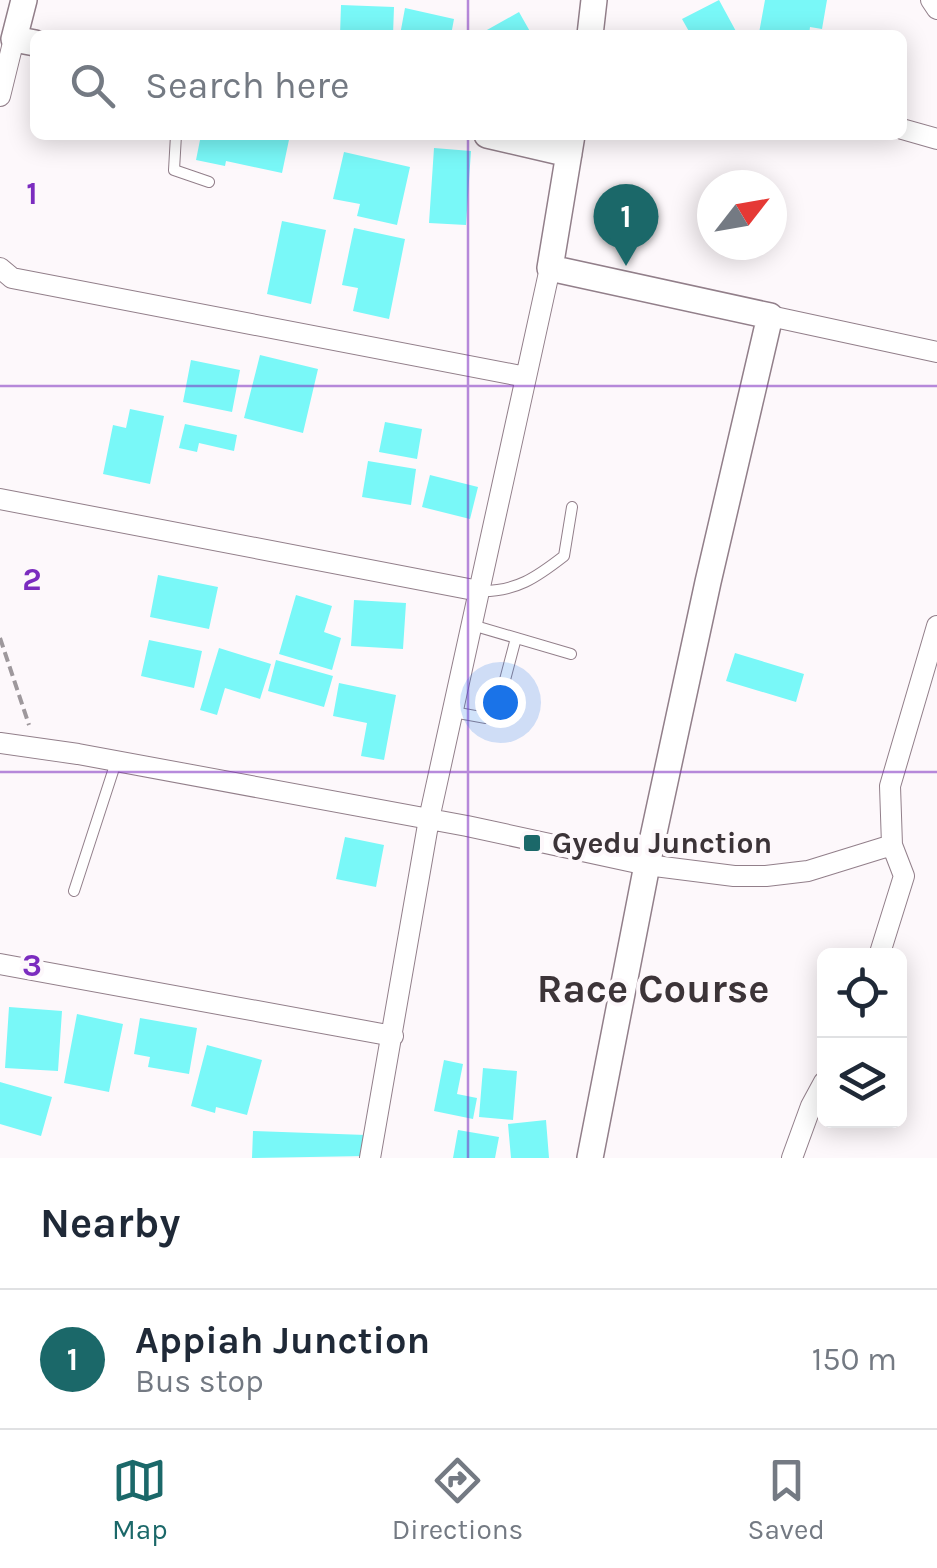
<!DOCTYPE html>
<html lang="en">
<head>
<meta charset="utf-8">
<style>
  :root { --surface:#fff; --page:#f2f2f3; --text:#1f2937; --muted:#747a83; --line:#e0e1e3; --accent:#1b6869 }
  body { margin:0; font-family:Karla,sans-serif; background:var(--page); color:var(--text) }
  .controls { position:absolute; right:30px; bottom:30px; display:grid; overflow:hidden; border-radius:15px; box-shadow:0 5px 25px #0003 }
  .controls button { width:90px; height:90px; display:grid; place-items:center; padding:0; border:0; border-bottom:2px solid var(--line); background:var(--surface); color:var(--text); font:50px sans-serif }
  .compass { position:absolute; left:697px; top:170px; width:90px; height:90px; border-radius:50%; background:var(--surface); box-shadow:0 5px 25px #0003; rotate:59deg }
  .you { position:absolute; left:500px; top:702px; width:35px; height:35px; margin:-25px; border:8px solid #fff; border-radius:50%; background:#1a73e8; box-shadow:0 0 0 15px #1a73e833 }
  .badge { display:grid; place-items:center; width:65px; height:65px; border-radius:50%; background:var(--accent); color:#fff; font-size:32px; font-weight:700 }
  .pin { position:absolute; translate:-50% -82px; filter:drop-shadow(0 2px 5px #0008) }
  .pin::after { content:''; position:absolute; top:52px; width:35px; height:30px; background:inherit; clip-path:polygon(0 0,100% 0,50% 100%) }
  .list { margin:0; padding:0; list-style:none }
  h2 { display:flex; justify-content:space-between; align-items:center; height:130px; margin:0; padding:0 40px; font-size:42px }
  h2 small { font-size:32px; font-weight:400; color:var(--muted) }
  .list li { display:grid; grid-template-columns:65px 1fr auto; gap:30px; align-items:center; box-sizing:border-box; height:140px; padding:0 40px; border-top:2px solid var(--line) }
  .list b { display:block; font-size:38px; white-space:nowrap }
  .list p { margin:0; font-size:32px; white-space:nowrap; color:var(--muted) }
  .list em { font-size:32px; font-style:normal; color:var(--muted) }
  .icon { flex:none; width:55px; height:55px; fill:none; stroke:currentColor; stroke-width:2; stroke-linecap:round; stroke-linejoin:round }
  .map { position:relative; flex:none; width:937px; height:1158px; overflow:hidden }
  .search { position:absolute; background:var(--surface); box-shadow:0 5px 25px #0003; left:30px; right:30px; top:30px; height:110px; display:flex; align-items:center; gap:25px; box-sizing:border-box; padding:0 35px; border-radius:15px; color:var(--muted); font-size:38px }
  .sheet { height:270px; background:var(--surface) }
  nav { display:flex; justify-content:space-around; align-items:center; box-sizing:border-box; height:140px; border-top:2px solid var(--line); background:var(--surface); font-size:28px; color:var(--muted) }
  nav a { display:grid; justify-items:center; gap:5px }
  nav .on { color:var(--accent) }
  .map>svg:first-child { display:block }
  .building { fill:#79f8f8 }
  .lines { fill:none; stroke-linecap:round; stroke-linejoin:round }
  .service-casing { stroke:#927f8a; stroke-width:12 }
  .minor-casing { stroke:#927f8a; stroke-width:22 }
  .tertiary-casing { stroke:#927f8a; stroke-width:28 }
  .path { stroke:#9e989c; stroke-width:4; stroke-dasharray:10 5; stroke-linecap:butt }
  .service { stroke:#fff; stroke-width:10 }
  .minor { stroke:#fff; stroke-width:20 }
  .tertiary { stroke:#fff; stroke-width:25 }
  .grid { fill:none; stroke:#7b2cbf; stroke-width:2.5; stroke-opacity:0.55 }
  .poi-dot { fill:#1b6869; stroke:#fdf8fb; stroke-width:4 }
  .labels { text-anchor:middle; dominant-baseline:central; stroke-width:8; stroke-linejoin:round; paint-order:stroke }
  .poi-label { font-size:30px; font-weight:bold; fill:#3c3438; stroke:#fdf8fb; text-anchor:start }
  .district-label { font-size:40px; font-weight:bold; fill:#3c3438; stroke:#fdf8fb }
  .grid-label { font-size:32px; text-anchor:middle; font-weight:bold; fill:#7b2cbf; stroke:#fdf8fb; stroke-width:8; stroke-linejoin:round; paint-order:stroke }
</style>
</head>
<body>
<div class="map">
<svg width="937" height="1158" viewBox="0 0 937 1158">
  <rect width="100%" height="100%" fill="#fdf8fb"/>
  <path class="building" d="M 719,0 L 738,35 L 691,35 L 682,19 Z
    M 765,0 L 827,0 L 822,29 L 810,27 L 809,35 L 759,33 Z
    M 341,5 L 394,7 L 393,35 L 340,35 Z
    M 405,8 L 454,19 L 451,35 L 400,35 Z
    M 519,12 L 532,35 L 478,35 Z
    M 201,135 L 245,135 L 264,139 L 265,135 L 290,135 L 282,173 L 226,161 L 225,166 L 196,160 Z
    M 434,148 L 471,151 L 466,225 L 429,223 Z
    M 344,152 L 410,167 L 397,225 L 357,216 L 360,204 L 333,199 Z
    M 282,221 L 326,230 L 311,304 L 267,294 Z
    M 354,228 L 405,239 L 389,319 L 353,311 L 358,288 L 342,285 Z
    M 260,355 L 318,369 L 303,433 L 244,418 Z
    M 191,360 L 240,370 L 232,412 L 183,402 Z
    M 130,409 L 164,416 L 150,484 L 103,474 L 113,425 L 126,428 Z
    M 385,422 L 422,429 L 417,459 L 379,452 Z
    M 185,424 L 237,435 L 234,451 L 199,443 L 197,452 L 179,448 Z
    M 368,461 L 416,469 L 411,505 L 362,497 Z
    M 430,475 L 478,487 L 470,519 L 422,507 Z
    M 158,575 L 218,587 L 209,629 L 150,617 Z
    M 296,595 L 332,606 L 324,632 L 341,638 L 332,670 L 279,654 Z
    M 354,600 L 406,603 L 403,649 L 351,646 Z
    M 149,640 L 202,651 L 194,688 L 141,676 Z
    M 219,648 L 271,664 L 260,699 L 225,688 L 217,715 L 200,710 Z
    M 735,653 L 804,674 L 796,702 L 726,681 Z
    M 276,660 L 333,676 L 324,707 L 268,691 Z
    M 339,683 L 396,695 L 384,760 L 361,756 L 367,723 L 333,716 Z
    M 345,837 L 384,845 L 376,887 L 336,879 Z
    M 9,1007 L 62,1011 L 58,1071 L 5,1068 Z
    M 77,1014 L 123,1024 L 109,1092 L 64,1083 Z
    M 140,1018 L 197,1028 L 189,1074 L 148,1067 L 150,1057 L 134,1054 Z
    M 207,1045 L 262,1060 L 247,1115 L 216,1107 L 215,1113 L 191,1106 Z
    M 444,1060 L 463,1064 L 457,1094 L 477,1098 L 473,1119 L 434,1111 Z
    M 483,1068 L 517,1071 L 513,1120 L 479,1117 Z
    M 0,1082 L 52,1097 L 41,1136 L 0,1124 Z
    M 546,1120 L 549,1158 L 511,1158 L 508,1124 Z
    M 458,1130 L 499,1137 L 495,1158 L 453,1158 Z
    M 253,1131 L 366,1135 L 366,1156 L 252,1158 Z"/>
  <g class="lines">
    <defs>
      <path id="service" d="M 176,135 L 174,170 L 209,182
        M 480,591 C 516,592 537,577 564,556 L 572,507
        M 472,625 L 571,654
        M 453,712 L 486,718 L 496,714 L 516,638
        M 74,891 L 116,762"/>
      <path id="minor" d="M 931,0 L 937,9
        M 0,96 L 14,39
        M 902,129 L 937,139
        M 0,268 L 12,278 L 526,377
        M 770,316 L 937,352
        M 0,499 L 479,591
        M 0,743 L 78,754 L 467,826 L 647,865 L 734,876 L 766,876 L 808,871 L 892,845 L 890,786 L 937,626
        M 879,956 L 904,876 L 892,845
        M 0,964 L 393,1036
        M 370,1158 L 429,819 L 550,268
        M 792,1158 L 811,1106 L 824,1082"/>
      <path id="tertiary" d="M 24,0 L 14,39 L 35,43
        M 590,35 L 594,0
        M 487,135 L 569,154
        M 572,135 L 550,268 L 770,316 L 708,582 L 647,865 L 590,1158"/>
    </defs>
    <use href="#service" class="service-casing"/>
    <use href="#minor" class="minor-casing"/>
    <use href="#tertiary" class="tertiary-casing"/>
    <path class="path" d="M 0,638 L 29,725"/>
    <use href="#service" class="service"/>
    <use href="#minor" class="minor"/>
    <use href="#tertiary" class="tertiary"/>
  </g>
  <path class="grid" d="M 468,0 L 468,35M 468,135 L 468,1158M 0,386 L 937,386M 0,772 L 937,772"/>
  <rect class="poi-dot" x="522" y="833" width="20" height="20" rx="5"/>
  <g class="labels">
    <g class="poi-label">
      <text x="552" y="843">Gyedu Junction</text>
    </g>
    <g class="district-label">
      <text x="653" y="988">Race Course</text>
    </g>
  </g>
  <g class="grid-label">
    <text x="32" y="204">1</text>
    <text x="32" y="590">2</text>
    <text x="32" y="976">3</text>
  </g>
</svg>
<div class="controls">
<button><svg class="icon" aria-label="locate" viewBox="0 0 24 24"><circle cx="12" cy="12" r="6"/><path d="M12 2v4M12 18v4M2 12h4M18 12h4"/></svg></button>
<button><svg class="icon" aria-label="layers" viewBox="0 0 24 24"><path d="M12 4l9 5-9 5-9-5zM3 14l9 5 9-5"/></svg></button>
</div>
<svg class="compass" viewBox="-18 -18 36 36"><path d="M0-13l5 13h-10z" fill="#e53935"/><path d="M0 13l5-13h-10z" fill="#747a83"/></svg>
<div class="you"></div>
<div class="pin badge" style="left:626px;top:266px">1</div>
<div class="search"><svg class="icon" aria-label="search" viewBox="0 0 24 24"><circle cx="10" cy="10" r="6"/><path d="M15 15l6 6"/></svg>Search here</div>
</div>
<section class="sheet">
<h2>Nearby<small></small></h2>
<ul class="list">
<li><span class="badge">1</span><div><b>Appiah Junction</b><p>Bus stop</p></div><em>150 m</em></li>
</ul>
</section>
<nav>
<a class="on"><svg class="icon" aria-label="map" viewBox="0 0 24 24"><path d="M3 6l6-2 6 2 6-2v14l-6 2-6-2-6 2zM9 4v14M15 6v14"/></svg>Map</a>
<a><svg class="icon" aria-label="directions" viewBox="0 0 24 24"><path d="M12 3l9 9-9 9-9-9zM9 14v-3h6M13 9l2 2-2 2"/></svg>Directions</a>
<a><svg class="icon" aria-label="saved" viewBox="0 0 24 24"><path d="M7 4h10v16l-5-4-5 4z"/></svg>Saved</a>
</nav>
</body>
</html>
